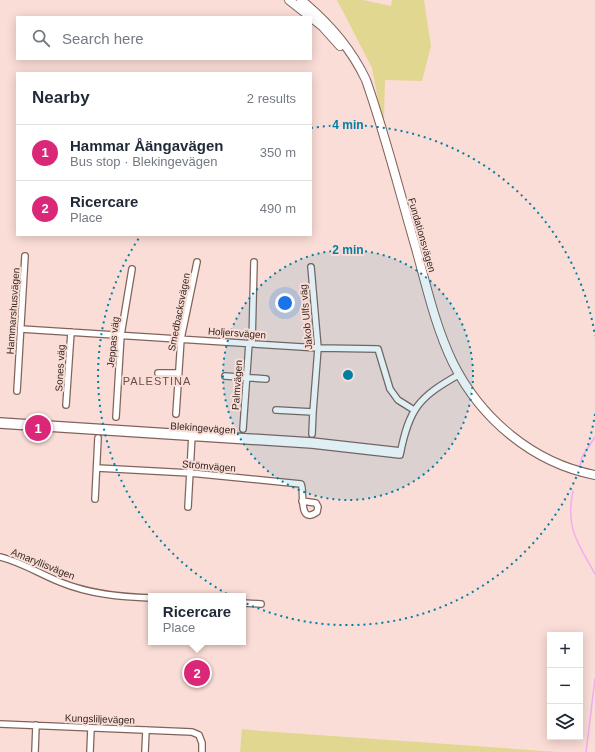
<!DOCTYPE html>
<html lang="en">
<head>
<meta charset="utf-8">
<style>
  :root { --surface:#fff; --page:#f2f2f3; --text:#1f2937; --muted:#747a83; --line:#e0e1e3; --accent:#db2777 }
  body { margin:0; font-family:Arial,sans-serif; background:var(--page); color:var(--text) }
  .controls { position:absolute; right:12px; bottom:12px; display:grid; overflow:hidden; border-radius:0px; box-shadow:0 2px 10px #0003 }
  .controls button { width:36px; height:36px; display:grid; place-items:center; padding:0; border:0; border-bottom:1px solid var(--line); background:var(--surface); color:var(--text); font:20px sans-serif }
  .you { position:absolute; left:285px; top:303px; width:14px; height:14px; margin:-10px; border:3px solid #fff; border-radius:50%; background:#1a73e8; box-shadow:0 0 0 6px #1a73e833 }
  .badge { display:grid; place-items:center; width:26px; height:26px; border-radius:50%; background:var(--accent); color:#fff; font-size:13px; font-weight:700 }
  .pin { position:absolute; translate:-50% -50%; border:2px solid #fff; box-shadow:0 1px 4px #0006 }
  .popup { position:absolute; left:148px; top:593px; width:98px; height:52px; box-sizing:border-box; display:grid; place-content:center; border-radius:0px; background:var(--surface); filter:drop-shadow(0 1px 3px #0005); font-size:13px; white-space:nowrap; color:var(--muted) }
  .popup b { font-size:15px; color:var(--text) }
  .popup::after { content:''; position:absolute; left:50%; top:100%; margin-left:-8px; border:8px solid transparent; border-top-color:var(--surface) }
  .list { margin:0; padding:0; list-style:none }
  h2 { display:flex; justify-content:space-between; align-items:center; height:52px; margin:0; padding:0 16px; font-size:17px }
  h2 small { font-size:13px; font-weight:400; color:var(--muted) }
  .list li { display:grid; grid-template-columns:26px 1fr auto; gap:12px; align-items:center; box-sizing:border-box; height:56px; padding:0 16px; border-top:1px solid var(--line) }
  .list b { display:block; font-size:15px; white-space:nowrap }
  .list p { margin:0; font-size:13px; white-space:nowrap; color:var(--muted) }
  .list em { font-size:13px; font-style:normal; color:var(--muted) }
  .icon { flex:none; width:22px; height:22px; fill:none; stroke:currentColor; stroke-width:2; stroke-linecap:round; stroke-linejoin:round }
  .map { position:relative; flex:none; width:595px; height:752px; overflow:hidden }
  .search { position:absolute; background:var(--surface); box-shadow:0 2px 10px #0003; left:16px; top:16px; width:296px; height:44px; display:flex; align-items:center; gap:10px; box-sizing:border-box; padding:0 14px; border-radius:0px; color:var(--muted); font-size:15px }
  .panel { position:absolute; background:var(--surface); box-shadow:0 2px 10px #0003; left:16px; top:72px; width:296px; height:164px; border-radius:0px }
  .map>svg:first-child { display:block }
  .green { fill:#e1d790 }
  .lines { fill:none; stroke-linecap:round; stroke-linejoin:round }
  .stream { stroke:#f2acf0; stroke-width:1.5 }
  .minor-casing { stroke:#82635b; stroke-width:8 }
  .secondary-casing { stroke:#82635b; stroke-width:10 }
  .minor { stroke:#fff; stroke-width:5.5 }
  .secondary { stroke:#fff; stroke-width:8 }
  .ring { fill:none; stroke:#007fa5; stroke-width:2; stroke-dasharray:2 4 }
  .labels { text-anchor:middle; dominant-baseline:central; stroke-width:4; stroke-linejoin:round; paint-order:stroke }
  .street-label { font-size:10px; fill:#352824; stroke:#faddd6 }
  .neighbourhood-label { font-size:11px; letter-spacing:1px; fill:#6d4f48; stroke:#faddd6 }
  .centre { fill:#007fa5; stroke:#faddd6; stroke-width:2 }
  .ring-label { font-size:12px; text-anchor:middle; font-weight:bold; fill:#007fa5; stroke:#faddd6; stroke-width:4; stroke-linejoin:round; paint-order:stroke }
</style>
</head>
<body>
<div class="map">
<svg width="595" height="752" viewBox="0 0 595 752">
  <rect width="100%" height="100%" fill="#faddd6"/>
  <path class="green" d="M 337,0 L 363,0 L 391,6 L 392,0 L 424,0 L 431,46 L 422,81 L 385,80 L 384,119 L 381,115 L 372,68 Z
    M 242,729 L 262,731 L 558,752 L 240,752 Z"/>
  <g class="lines">
    <path class="stream" d="M 580,466 L 582,457 L 595,437
      M 573,491 C 565,528 578,543 595,574
      M 586,752 L 595,679"/>
    <defs>
      <path id="minor" d="M 21,329 L 318,348 L 378,349 L 390,389 L 398,400 L 414,410
        M 252,343 L 254,262
        M 158,373 L 178,373
        M 225,376 L 266,379
        M 17,391 L 25,256
        M 66,405 L 71,332
        M 276,410 L 313,412 L 318,348 L 311,267
        M 176,414 L 181,339 L 197,262
        M 116,417 L 121,335 L 132,269
        M 0,421 L 312,441 L 401,451
        M 0,425 L 312,445 L 400,455 C 409,408 419,397 460,374
        M 243,429 L 249,343
        M 312,434 L 313,412
        M 97,468 L 190,473 L 301,484 C 305,489 297,526 317,512 L 318,507 L 316,503 L 302,501
        M 95,499 L 98,438
        M 188,507 L 192,435
        M 0,557 C 21,562 40,574 60,582 C 89,594 120,597 151,598
        M 243,603 L 261,604
        M 0,724 L 192,732 L 199,735 L 202,743 L 202,752
        M 35,752 L 36,725
        M 90,752 L 91,728
        M 145,752 L 146,730"/>
      <path id="secondary" d="M 289,0 L 322,26 L 340,46
        M 301,0 C 328,22 351,48 366,80 C 385,134 399,190 415,245 C 426,284 435,326 453,363 C 481,419 533,463 595,475"/>
    </defs>
    <use href="#minor" class="minor-casing"/>
    <use href="#secondary" class="secondary-casing"/>
    <use href="#minor" class="minor"/>
    <use href="#secondary" class="secondary"/>
  </g>
  <circle cx="348" cy="375" r="125" fill="#007fa5" fill-opacity=".12"/>
  <g class="ring">
    <circle cx="348" cy="375" r="125"/>
    <path d="M595 414A250 250 0 1 1 141 235M311 128A250 250 0 0 1 595 336"/>
  </g>
  <g class="labels">
    <g class="street-label">
      <text transform="translate(422 235) rotate(74)">Fundationsvägen</text>
      <text transform="translate(13 311) rotate(-86)">Hammarshusvägen</text>
      <text transform="translate(179 312) rotate(-79)">Smedbacksvägen</text>
      <text transform="translate(306 317) rotate(-95)">Jakob Ulfs väg</text>
      <text transform="translate(237 333) rotate(4)">Holjersvägen</text>
      <text transform="translate(113 342) rotate(-84)">Jeppas väg</text>
      <text transform="translate(60 368) rotate(-87)">Sones väg</text>
      <text transform="translate(237 385) rotate(-86)">Palmvägen</text>
      <text transform="translate(203 428) rotate(4)">Blekingevägen</text>
      <text transform="translate(209 466) rotate(5)">Strömvägen</text>
      <text transform="translate(43 564) rotate(22)">Amaryllisvägen</text>
      <text transform="translate(100 719) rotate(2)">Kungsliljevägen</text>
    </g>
    <g class="neighbourhood-label">
      <text x="157" y="381">PALESTINA</text>
    </g>
  </g>
  <circle cx="348" cy="375" r="6" class="centre"/>
  <g class="ring-label">
    <text x="348" y="129">4 min</text>
    <text x="348" y="254">2 min</text>
  </g>
</svg>
<div class="controls">
<button>+</button>
<button>−</button>
<button><svg class="icon" aria-label="layers" viewBox="0 0 24 24"><path d="M12 4l9 5-9 5-9-5zM3 14l9 5 9-5"/></svg></button>
</div>
<div class="you"></div>
<div class="pin badge" style="left:38px;top:428px">1</div>
<div class="pin badge" style="left:197px;top:673px">2</div>
<div class="popup"><b>Ricercare</b>Place</div>
<div class="search"><svg class="icon" aria-label="search" viewBox="0 0 24 24"><circle cx="10" cy="10" r="6"/><path d="M15 15l6 6"/></svg>Search here</div>
<section class="panel">
<h2>Nearby<small>2 results</small></h2>
<ul class="list">
<li><span class="badge">1</span><div><b>Hammar Åängavägen</b><p>Bus stop · Blekingevägen</p></div><em>350 m</em></li>
<li><span class="badge">2</span><div><b>Ricercare</b><p>Place</p></div><em>490 m</em></li>
</ul>
</section>
</div>
</body>
</html>
